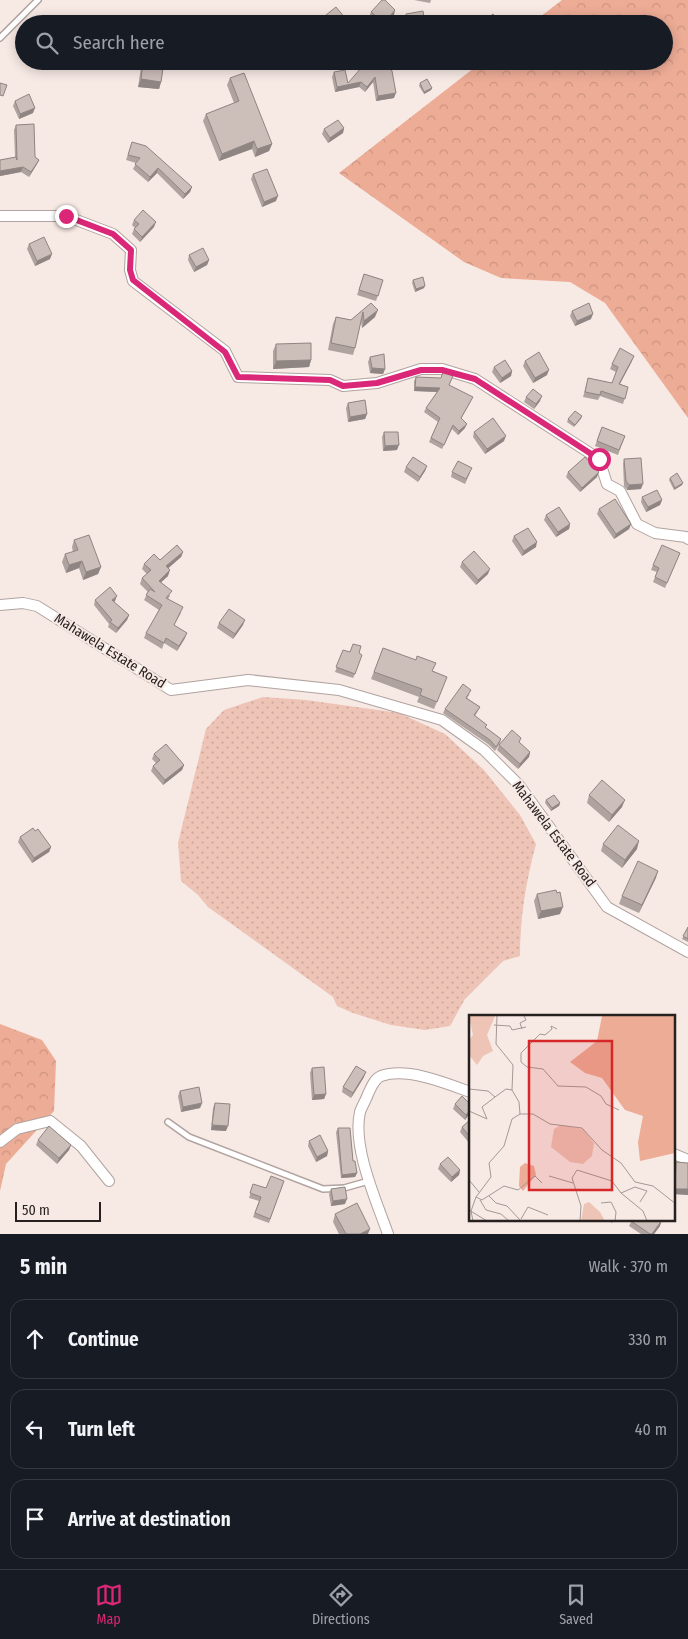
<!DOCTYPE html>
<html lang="en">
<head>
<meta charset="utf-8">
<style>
  :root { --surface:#171b24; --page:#20242c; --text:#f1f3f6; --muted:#9ea1a6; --line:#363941; --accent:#db2777 }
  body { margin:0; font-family:"Fira Sans Condensed",sans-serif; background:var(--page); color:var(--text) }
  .scale { position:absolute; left:15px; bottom:12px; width:86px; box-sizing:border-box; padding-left:5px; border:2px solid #26201f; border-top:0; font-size:14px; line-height:18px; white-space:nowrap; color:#26201f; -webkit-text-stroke:4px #f7e9e4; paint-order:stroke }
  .stop { position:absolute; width:15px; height:15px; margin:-11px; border:4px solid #db2777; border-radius:50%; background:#fff }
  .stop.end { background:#db2777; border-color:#fff; box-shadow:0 1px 5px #0008 }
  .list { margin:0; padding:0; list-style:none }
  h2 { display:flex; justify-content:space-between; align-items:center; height:65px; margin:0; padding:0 20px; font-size:21px }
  h2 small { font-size:16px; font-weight:400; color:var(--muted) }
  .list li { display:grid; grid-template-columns:32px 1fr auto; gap:15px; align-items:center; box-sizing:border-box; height:80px; margin:0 10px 10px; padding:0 10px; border:1px solid var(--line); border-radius:15px }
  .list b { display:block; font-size:19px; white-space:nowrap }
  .list em { font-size:16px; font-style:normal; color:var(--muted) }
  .icon { flex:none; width:28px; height:28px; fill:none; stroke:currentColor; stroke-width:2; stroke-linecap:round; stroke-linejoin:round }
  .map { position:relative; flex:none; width:688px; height:1234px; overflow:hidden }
  .search { position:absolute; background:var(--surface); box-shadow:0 2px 12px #0003; left:15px; right:15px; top:15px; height:55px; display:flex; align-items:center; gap:12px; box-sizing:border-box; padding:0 18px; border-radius:28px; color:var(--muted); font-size:19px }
  .sheet { height:335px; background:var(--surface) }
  nav { display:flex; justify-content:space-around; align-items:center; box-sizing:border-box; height:70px; border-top:1px solid var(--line); background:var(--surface); font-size:14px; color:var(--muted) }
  nav a { display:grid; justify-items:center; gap:2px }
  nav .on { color:var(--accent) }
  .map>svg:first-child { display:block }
  .grass { fill:url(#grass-dots) }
  .forest { fill:url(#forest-crowns) }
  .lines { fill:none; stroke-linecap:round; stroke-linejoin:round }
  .service-casing { stroke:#b1a39f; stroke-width:8 }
  .minor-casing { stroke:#b1a39f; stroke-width:12 }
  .service { stroke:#fff; stroke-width:5 }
  .minor { stroke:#fff; stroke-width:10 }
  .wall { fill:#afa39f }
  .shaded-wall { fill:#8f8582 }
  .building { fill:#ccbeb9; stroke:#8f8582 }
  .route { stroke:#db2777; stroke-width:6 }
  .labels { text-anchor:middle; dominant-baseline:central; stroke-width:4; stroke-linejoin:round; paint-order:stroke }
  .street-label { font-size:14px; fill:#26201f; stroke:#f7e9e4 }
  .inset-road { fill:none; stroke:#a39995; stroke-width:1 }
  .view { fill:#d62828; fill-opacity:0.15; stroke:#d62828; stroke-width:2.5 }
  .inset-edge { fill:none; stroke:#26201f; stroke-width:2.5 }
</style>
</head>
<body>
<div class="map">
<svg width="688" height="1234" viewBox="0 0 688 1234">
  <defs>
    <pattern id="grass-dots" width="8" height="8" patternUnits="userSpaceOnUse" patternTransform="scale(1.25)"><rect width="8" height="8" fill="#eec4b6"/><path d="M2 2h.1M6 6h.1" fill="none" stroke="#cca89c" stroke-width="1.8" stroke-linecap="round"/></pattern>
    <pattern id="forest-crowns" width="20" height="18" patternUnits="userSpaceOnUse" patternTransform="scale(1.25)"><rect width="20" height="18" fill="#edac96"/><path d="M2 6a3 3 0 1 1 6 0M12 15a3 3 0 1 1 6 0" fill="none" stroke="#cb9481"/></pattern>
  </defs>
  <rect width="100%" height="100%" fill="#f7e9e4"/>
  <path class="grass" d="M 263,697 L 306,700 L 399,713 L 445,734 L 484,770 L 520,815 L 536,844 C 526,881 520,917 520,956 L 503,961 L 465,999 L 450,1026 L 425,1030 L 391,1025 L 353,1013 L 337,1006 L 333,997 L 208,907 L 198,895 L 181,881 L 178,843 L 206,729 L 224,710 Z"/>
  <path class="forest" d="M 562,0 L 688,0 L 688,418 L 605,303 L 570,282 L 501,278 L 464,262 L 339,173 L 483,61 L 664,61 L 664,24 L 531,24 Z
    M 0,1024 L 42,1040 L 56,1061 L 54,1111 L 6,1164 L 0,1191 Z"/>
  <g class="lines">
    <defs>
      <path id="service" d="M 0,38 L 38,0
        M 168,1122 L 189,1137 L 323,1189 L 344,1188 L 369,1181"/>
      <path id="minor" d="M 0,216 L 66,216 L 113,234 L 131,250 L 130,270 L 133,281 L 225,351 L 238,377 L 330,380 L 343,386 L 377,383 L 421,369 L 442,369 L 475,379 L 599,459 L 607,484 L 620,491 L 637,524 L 655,533 L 686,537 L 688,539
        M 0,605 L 23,603 L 37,606 L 171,690 L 248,680 L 339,690 L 442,720 L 484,750 L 519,785 L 607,907 L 688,952
        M 0,1142 L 17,1129 L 50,1121 L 81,1146 L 109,1181
        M 674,1154 L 688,1160
        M 388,1234 C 376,1200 352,1147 360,1112 C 362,1106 366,1100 368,1094 C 371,1088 374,1079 381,1076 C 407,1067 446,1083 470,1092"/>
    </defs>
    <use href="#service" class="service-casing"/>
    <use href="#minor" class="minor-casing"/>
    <use href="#service" class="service"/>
    <use href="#minor" class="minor"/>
  </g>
  <path class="wall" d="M 414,0 L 431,0 L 430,3 Z
    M 371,12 L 394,15 L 386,24 L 377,24 L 369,17 Z
    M 406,14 L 425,23 L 424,24 L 405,24 L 404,19 Z
    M 321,19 L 350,24 L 320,24 Z
    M 142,61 L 164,61 L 161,82 L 159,89 L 138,87 Z
    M 373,61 L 394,98 L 376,101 L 373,82 L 365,92 L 359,87 L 335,92 L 332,77 L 334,72 L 348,83 Z
    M 230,78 L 272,144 L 269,151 L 255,157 L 252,149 L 219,161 L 203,121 L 206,114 L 234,103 L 227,85 Z
    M 420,83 L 432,88 L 431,90 L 424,94 L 419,86 Z
    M 15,101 L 33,113 L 19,119 L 13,106 Z
    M 16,125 L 35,157 L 39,160 L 37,164 L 29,177 L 21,172 L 0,176 L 0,160 L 15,157 L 14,130 Z
    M 344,128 L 343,133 L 328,143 L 322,134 L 324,129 Z
    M 132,142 L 192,187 L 190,192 L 183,199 L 157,173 L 148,182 L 133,169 L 136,163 L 126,160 Z
    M 253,174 L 276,201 L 262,207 L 251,179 Z
    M 134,220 L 154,227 L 140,242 L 132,234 L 134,229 L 135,228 L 132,225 Z
    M 29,244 L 50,259 L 35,266 L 27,249 Z
    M 189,255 L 209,260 L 207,265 L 194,272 L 188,260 Z
    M 364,274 L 383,280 L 376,301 L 357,295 Z
    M 413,280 L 424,288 L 415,292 L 412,283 Z
    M 371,303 L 375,317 L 362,328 L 361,321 L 355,348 L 353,355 L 328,350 L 333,324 L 336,317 L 351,320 Z
    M 572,311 L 591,319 L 575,326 L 570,316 Z
    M 276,344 L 311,360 L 309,367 L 273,369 L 273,351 Z
    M 370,357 L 385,369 L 383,374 L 370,373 L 368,362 Z
    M 525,361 L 547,375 L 533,383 L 523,366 Z
    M 632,361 L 620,384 L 628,387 L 623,404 L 600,396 L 598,400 L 583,397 L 588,378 L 612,383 L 616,372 L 610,369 L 612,364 Z
    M 494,367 L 512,371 L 511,376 L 500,383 L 492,372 Z
    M 416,377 L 449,385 L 471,401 L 461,419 L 465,428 L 458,435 L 452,429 L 442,449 L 429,442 L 438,422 L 424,412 L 426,408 L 437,392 L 414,391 L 414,381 Z
    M 526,397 L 540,401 L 534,409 L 524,402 Z
    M 348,403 L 367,414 L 365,419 L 348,422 L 346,408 Z
    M 582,416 L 581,419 L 574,427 L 567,422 L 568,419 Z
    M 602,427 L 625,436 L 618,455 L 595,446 Z
    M 384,432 L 397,450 L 383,451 L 382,437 Z
    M 474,432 L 504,441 L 485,454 L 473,437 Z
    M 624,459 L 641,489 L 627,490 L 624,486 L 623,464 Z
    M 427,466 L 425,471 L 418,482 L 404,472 L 406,467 Z
    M 452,472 L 470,473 L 465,484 L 451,477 Z
    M 568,472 L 597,477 L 580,492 L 566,477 Z
    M 670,478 L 682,485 L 674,490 L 669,480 Z
    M 642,497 L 662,500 L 660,505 L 646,512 L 641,502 Z
    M 599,509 L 631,524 L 629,529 L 614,539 L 597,514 Z
    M 546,515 L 570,524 L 569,529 L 556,537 L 544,520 Z
    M 514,536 L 536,547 L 522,556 L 512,541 Z
    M 74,540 L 101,567 L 98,574 L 83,580 L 79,568 L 66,573 L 62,562 L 65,554 L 73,552 L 72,547 Z
    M 183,552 L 181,557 L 168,568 L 168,576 L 161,582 L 170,596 L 168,599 L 181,613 L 174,625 L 185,638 L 177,651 L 164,643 L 162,649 L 144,638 L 146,633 L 159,610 L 144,600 L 148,592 L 140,584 L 142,578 L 147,574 L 142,569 L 144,564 L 160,560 Z
    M 680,553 L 665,588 L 653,582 L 657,572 L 651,570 L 653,565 Z
    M 462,562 L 488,574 L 476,585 L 460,567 Z
    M 95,600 L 115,601 L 114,602 L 129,615 L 127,620 L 116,633 L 108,627 L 109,624 L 94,605 Z
    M 219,623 L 243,625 L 233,639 L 217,628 Z
    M 383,648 L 433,671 L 447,677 L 434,709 L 417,702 L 419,697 L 371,679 Z
    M 343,650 L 350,652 L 359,653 L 355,674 L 353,678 L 335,672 Z
    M 470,694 L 467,698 L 480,707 L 478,711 L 475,716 L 486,728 L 501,739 L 500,743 L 495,751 L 488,744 L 443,713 L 445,709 Z
    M 499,745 L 530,752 L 529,757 L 518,769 L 497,750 Z
    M 154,754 L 184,765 L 182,770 L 163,785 L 151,771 L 153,766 L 156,763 L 152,759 Z
    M 589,795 L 622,807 L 609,822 L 587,803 Z
    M 546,800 L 560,803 L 559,806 L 551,811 L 545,803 Z
    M 35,831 L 51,847 L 49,852 L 32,863 L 18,842 L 20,837 Z
    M 603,844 L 637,849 L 622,868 L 601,851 Z
    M 658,871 L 639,913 L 619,904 L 622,896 Z
    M 557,893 L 560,914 L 538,919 L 534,901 L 537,894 Z
    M 688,927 L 688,942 L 682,939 Z
    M 312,1068 L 326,1094 L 324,1099 L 312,1100 L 310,1073 Z
    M 364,1077 L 351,1098 L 342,1092 L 343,1087 Z
    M 180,1091 L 202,1103 L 200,1108 L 181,1112 L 178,1096 Z
    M 215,1103 L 226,1131 L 211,1130 L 213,1108 Z
    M 455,1104 L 470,1113 L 465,1120 L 453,1109 Z
    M 470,1120 L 470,1144 L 460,1132 L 462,1127 Z
    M 338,1128 L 353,1161 L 357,1173 L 355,1177 L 341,1178 L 336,1132 Z
    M 38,1140 L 71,1145 L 69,1150 L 57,1164 L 36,1145 Z
    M 309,1141 L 328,1151 L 327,1156 L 316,1162 L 308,1146 Z
    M 676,1162 L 688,1195 L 674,1194 L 674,1167 Z
    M 440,1164 L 460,1170 L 459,1175 L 451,1182 L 438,1169 Z
    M 284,1181 L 269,1223 L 253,1217 L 259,1201 L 249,1198 L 253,1184 L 266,1188 Z
    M 331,1189 L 345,1204 L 331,1206 L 329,1194 Z
    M 335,1214 L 368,1234 L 339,1234 L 333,1222 Z
    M 607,1220 L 614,1220 L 612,1223 Z
    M 632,1220 L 660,1226 L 654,1234 L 641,1234 L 629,1226 Z"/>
  <path class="shaded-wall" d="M 395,10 L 394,15 L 386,24 L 383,24 Z
    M 375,77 L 373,82 L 365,92 L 367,87 Z
    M 141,79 L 161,82 L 159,89 L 138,87 Z
    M 361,82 L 359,87 L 335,92 L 337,87 Z
    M 432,88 L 431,90 L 424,94 L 424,92 Z
    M 396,93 L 394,98 L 376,101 L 378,96 Z
    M 35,108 L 33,113 L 19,119 L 20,114 Z
    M 344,128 L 343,133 L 328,143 L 330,138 Z
    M 254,141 L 252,149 L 219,161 L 222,154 Z
    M 272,144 L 269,151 L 255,157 L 257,149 Z
    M 39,160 L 37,164 L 29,177 L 31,172 Z
    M 23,167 L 21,172 L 0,176 L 0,171 Z
    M 158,168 L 157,173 L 148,182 L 150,177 Z
    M 192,187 L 190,192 L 183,199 L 185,194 Z
    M 278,196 L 276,201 L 262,207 L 264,202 Z
    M 156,222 L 154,227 L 140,242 L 142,237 Z
    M 52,254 L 50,259 L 35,266 L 37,261 Z
    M 209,260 L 207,265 L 194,272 L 196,267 Z
    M 425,286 L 424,288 L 415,292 L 416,289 Z
    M 378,310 L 375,317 L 362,328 L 364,321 Z
    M 593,314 L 591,319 L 575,326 L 577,321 Z
    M 634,356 L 632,361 L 617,389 L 619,384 Z
    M 311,360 L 309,367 L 273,369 L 276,361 Z
    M 372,368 L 385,369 L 383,374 L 370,373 Z
    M 549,370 L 547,375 L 533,383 L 535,378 Z
    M 512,371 L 511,376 L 500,383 L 502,378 Z
    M 415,387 L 440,388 L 439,392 L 414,391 Z
    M 542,396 L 540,401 L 534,409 L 536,404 Z
    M 367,414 L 365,419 L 348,422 L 350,417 Z
    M 467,424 L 465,428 L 458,435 L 459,431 Z
    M 506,436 L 504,441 L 485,454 L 487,449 Z
    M 399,445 L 397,450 L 383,451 L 385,446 Z
    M 427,466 L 425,471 L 418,482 L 420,477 Z
    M 599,472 L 597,477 L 580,492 L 582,488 Z
    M 683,483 L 682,485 L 674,490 L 675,488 Z
    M 643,484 L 641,489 L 627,490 L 629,485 Z
    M 662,500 L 660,505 L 646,512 L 648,507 Z
    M 570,524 L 569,529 L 556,537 L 558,532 Z
    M 631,524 L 629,529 L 614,539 L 616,534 Z
    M 537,542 L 536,547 L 522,556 L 524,551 Z
    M 183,552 L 181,557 L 164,572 L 166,566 Z
    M 82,561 L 79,568 L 66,573 L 69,565 Z
    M 101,567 L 98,574 L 83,580 L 86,572 Z
    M 490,569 L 488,574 L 476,585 L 478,580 Z
    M 170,570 L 168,576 L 157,586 L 159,581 Z
    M 117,596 L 115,601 L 110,605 L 112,600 Z
    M 129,615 L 127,620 L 116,633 L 118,628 Z
    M 245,620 L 243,625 L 233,639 L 235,634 Z
    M 187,633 L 185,638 L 177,651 L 179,646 Z
    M 530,752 L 529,757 L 518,769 L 520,764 Z
    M 184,765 L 182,770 L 163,785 L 165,780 Z
    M 625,800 L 622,807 L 609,822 L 612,815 Z
    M 560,803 L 559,806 L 551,811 L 552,808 Z
    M 639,841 L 637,849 L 622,868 L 625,860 Z
    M 51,847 L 49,852 L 32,863 L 34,858 Z
    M 658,871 L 656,878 L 639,913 L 642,905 Z
    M 563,907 L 560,914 L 538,919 L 541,911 Z
    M 366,1072 L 364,1077 L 351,1098 L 353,1093 Z
    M 326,1094 L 324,1099 L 312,1100 L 314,1095 Z
    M 202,1103 L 200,1108 L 181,1112 L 183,1107 Z
    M 470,1110 L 470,1113 L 465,1120 L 466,1115 Z
    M 212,1125 L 228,1126 L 226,1131 L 211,1130 Z
    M 71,1145 L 69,1150 L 57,1164 L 59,1158 Z
    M 328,1151 L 327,1156 L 316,1162 L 317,1157 Z
    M 460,1170 L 459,1175 L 451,1182 L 452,1177 Z
    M 357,1173 L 355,1177 L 341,1178 L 342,1175 Z
    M 675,1189 L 688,1189 L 688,1195 L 674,1194 Z
    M 347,1199 L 345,1204 L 331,1206 L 333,1201 Z
    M 662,1220 L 660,1226 L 654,1234 L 652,1234 Z
    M 370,1229 L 368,1234 L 360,1234 Z"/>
  <path class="building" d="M 382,0 L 385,0 L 395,10 L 384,23 L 371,12 Z
    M 336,7 L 350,24 L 325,24 L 321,19 Z
    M 423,11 L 425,23 L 407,24 L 406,14 Z
    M 493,14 L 501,24 L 483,24 L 482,23 Z
    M 143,61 L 164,61 L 161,82 L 141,79 Z
    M 373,61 L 384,61 L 392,71 L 396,93 L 378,96 L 375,77 L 367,87 L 361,82 L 337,87 L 334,72 L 345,70 L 348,83 L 362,67 L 364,69 Z
    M 244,73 L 272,144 L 257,149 L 254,141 L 222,154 L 206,114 L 239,101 L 230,78 Z
    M 427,79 L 432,88 L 424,92 L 420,83 Z
    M 0,83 L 7,85 L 3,96 L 0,95 Z
    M 29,94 L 35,108 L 20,114 L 15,101 Z
    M 338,120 L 344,128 L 330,138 L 324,129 Z
    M 34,124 L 35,157 L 39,160 L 31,172 L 23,167 L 0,171 L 0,160 L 16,157 L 17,160 L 16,125 Z
    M 132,142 L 146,146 L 192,187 L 185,194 L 158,168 L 150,177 L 135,164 L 140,158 L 128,155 Z
    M 267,169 L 278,196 L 264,202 L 253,174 Z
    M 143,210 L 156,222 L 142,237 L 134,229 L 139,224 L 134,220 Z
    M 44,237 L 52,254 L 37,261 L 29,244 Z
    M 203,248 L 209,260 L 196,267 L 189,255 Z
    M 364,274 L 383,280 L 378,296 L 359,290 Z
    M 423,277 L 425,286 L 416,289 L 413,280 Z
    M 371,303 L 378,310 L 364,321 L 363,312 L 355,348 L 331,343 L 336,317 L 351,320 Z
    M 589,303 L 593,314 L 577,321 L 572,311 Z
    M 311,343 L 311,360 L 276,361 L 276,344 Z
    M 620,348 L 634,356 L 619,384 L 628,387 L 625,399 L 601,391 L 600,395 L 585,392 L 588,378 L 612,383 L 618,367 L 612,364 Z
    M 539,352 L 549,370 L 535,378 L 525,361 Z
    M 384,354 L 385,369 L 372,368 L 370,357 Z
    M 505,360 L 512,371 L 502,378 L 494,367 Z
    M 443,372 L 453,376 L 449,385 L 473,397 L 461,418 L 467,424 L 459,431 L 453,425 L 444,445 L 431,438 L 440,418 L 426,408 L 440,388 L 415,387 L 416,377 L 441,378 Z
    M 533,389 L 542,396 L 536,404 L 526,397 Z
    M 365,400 L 367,414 L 350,417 L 348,403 Z
    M 575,411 L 582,416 L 575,425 L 568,419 Z
    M 493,418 L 506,436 L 487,449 L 474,432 Z
    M 602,427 L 625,436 L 619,450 L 597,441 Z
    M 384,432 L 398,432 L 399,445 L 385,446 Z
    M 413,457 L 427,466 L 420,477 L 406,467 Z
    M 585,457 L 599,472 L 582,488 L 568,472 Z
    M 641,458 L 643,484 L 629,485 L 626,481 L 624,459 Z
    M 458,461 L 472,468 L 466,479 L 452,472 Z
    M 677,473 L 683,483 L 675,488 L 670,478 Z
    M 657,490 L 662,500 L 648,507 L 642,497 Z
    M 615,499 L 631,524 L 616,534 L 599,509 Z
    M 559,507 L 570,524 L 558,532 L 546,515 Z
    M 528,528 L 537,542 L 524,551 L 514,536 Z
    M 89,535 L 101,567 L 86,572 L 82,561 L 69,565 L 65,554 L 78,550 L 74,540 Z
    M 177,545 L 183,552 L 166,566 L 170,570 L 159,581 L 172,591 L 166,598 L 183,607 L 174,625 L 187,633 L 179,646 L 166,638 L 164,643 L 146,633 L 162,605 L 146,595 L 150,589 L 155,592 L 142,578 L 151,570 L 144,564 L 154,554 L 160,560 Z
    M 662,545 L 680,553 L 667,583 L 655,577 L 659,568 L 653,565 Z
    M 474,551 L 490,569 L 478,580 L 462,562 Z
    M 110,587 L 117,596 L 112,600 L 129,615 L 118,628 L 110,622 L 112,620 L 95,600 Z
    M 229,609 L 245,620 L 235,634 L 219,623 Z
    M 353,644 L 361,646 L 359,653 L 362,655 L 355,674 L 336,667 L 343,650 L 350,652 Z
    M 383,648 L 416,660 L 417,656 L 436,663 L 432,671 L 447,677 L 437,702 L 420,695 L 422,689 L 374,672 Z
    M 463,684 L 471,690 L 466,698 L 480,707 L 474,715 L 487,725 L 485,727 L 501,739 L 496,747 L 490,740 L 445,709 Z
    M 512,730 L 521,738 L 519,742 L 530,752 L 520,764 L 499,745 Z
    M 166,744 L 184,765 L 165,780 L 153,766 L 160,760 L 154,754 Z
    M 602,780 L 625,800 L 612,815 L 589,795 Z
    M 554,795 L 560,803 L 552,808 L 546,800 Z
    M 618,825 L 639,841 L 625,860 L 603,844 Z
    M 33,828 L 35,831 L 38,829 L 51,847 L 34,858 L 20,837 Z
    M 638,861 L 658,871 L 642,905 L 622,896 Z
    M 556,890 L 557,893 L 560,892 L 563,907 L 541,911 L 537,894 Z
    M 688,927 L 688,939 L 683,936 Z
    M 356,1066 L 366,1072 L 353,1093 L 343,1087 Z
    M 324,1067 L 326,1094 L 314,1095 L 312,1068 Z
    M 199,1087 L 202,1103 L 183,1107 L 180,1091 Z
    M 462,1096 L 470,1104 L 470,1110 L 466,1115 L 455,1104 Z
    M 215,1103 L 230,1104 L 228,1126 L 212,1125 Z
    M 470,1120 L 470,1137 L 462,1127 Z
    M 49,1126 L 71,1145 L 59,1158 L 38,1140 Z
    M 338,1128 L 350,1128 L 353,1161 L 355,1161 L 357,1173 L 342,1175 Z
    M 320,1135 L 328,1151 L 317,1157 L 309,1141 Z
    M 448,1157 L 460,1170 L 452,1177 L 440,1164 Z
    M 676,1162 L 688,1163 L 688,1189 L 675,1189 Z
    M 271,1176 L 284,1181 L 270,1219 L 255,1213 L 261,1197 L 250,1193 L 253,1184 L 266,1188 Z
    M 345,1187 L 347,1199 L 333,1201 L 331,1189 Z
    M 357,1203 L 370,1229 L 360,1234 L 346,1234 L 335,1214 Z
    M 632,1220 L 662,1220 L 652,1234 L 650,1234 L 631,1221 Z"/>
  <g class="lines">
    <path class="route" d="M 66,216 L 113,234 L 131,250 L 130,270 L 133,280 L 225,352 L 238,377 L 330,380 L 343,386 L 377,383 L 421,370 L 442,370 L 475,379 L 599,459"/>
  </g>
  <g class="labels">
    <g class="street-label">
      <text transform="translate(110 651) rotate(32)">Mahawela Estate Road</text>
      <text transform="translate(554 834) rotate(53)">Mahawela Estate Road</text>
    </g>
  </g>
  <g transform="translate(469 1015)">
    <rect width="206" height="206" fill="#f7e9e4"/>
    <path d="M 0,1 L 26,1 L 18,20 L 24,36 L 14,41 L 8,50 L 0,40 L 0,25 L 4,20 ZM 92,110 L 114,114 L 125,128 L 123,141 L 114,149 L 101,147 L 82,132 L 85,114 ZM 120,187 L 131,197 L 136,206 L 112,206 L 115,189 Z" fill="#eec4b6"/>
    <path d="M 133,1 L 206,1 L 206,138 L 171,146 L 169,127 L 174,101 L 156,95 L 133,63 L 116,58 L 101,47 L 128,26 ZM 56,148 L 65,151 L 67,160 L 54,176 L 50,171 L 51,152 Z" fill="#edac96"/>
    <path class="inset-road" d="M 28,1 L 27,29 L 44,50 L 43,75 L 50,87 L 51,99M 25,10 L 41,11 L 43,15 L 57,12M 53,14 L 51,8 L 57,5 L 55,1M 88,14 L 82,11 L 83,14 L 76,20 L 71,19 L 52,38 L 52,47 L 58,52 L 74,54 L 89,71 L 117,72 L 132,81 L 137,89 L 150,95M 0,74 L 19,76 L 26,82 L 37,74 L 43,75M 0,96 L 18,104 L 13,92 L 26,82M 80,161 L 104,168M 0,165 L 10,177M 152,178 L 166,172 L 178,176 L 171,187M 20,181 L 27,188 L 38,191 L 52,206M 7,182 L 13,185 L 35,171 L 49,175 L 66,161 L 73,168M 11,185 L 17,195 L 32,199 L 40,206M 132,188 L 142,187 L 147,197 L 146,206M 0,195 L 18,206M 52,204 L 59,192 L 79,200M 4,206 L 2,196 L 7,182 L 22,162 L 20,148 L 35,131 L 43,104 L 51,99 L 64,99 L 81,109 L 113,113 L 133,135 L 152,148 L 166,167 L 184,171 L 207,189M 111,206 L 112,191 L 103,163 L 108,155 L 143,166 L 152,178 L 174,196 L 178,206"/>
    <path class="view" d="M 60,26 L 143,26 L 143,175 L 60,175 Z"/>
    <rect width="206" height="206" class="inset-edge"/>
  </g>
</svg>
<div class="scale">50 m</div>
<div class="stop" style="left:599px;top:459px"></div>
<div class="stop end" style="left:66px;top:216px"></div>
<div class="search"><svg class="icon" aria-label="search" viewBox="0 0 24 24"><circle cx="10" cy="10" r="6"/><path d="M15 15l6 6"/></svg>Search here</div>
</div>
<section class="sheet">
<h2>5 min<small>Walk · 370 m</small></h2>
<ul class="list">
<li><svg class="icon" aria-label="ahead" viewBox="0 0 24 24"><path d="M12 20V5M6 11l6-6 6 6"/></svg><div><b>Continue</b></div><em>330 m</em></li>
<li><svg class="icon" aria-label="left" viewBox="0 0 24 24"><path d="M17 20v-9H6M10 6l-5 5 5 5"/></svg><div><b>Turn left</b></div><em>40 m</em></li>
<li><svg class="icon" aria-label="arrive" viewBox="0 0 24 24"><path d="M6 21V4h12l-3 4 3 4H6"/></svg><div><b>Arrive at destination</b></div></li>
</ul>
</section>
<nav>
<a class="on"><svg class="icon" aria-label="map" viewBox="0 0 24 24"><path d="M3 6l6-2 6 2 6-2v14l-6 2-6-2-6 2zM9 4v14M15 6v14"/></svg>Map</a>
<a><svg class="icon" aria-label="directions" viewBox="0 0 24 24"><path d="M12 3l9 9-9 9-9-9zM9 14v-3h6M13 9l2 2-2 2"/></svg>Directions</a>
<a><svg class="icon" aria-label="saved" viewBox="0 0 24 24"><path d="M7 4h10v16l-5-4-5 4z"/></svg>Saved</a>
</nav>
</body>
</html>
